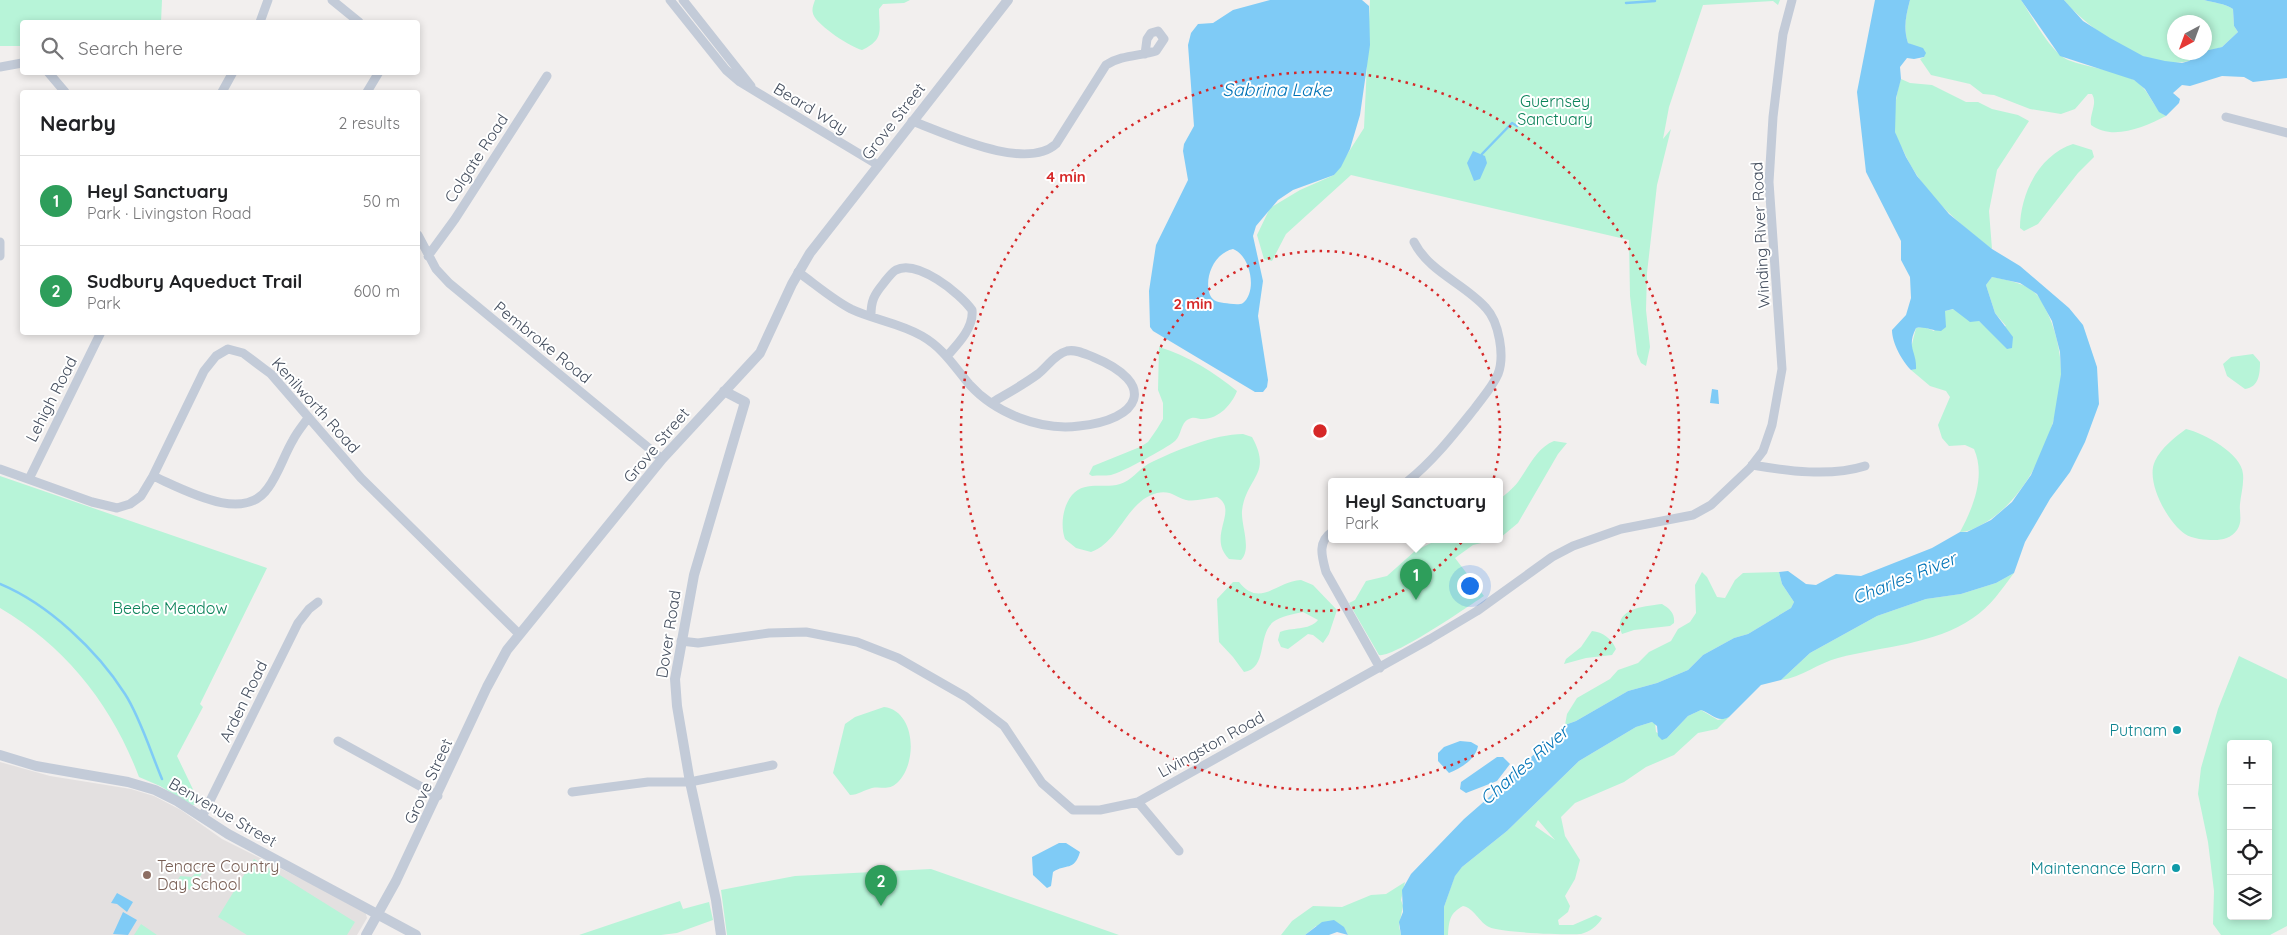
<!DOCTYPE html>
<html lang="en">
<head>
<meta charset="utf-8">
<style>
  :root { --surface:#fff; --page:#f6f6f6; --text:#202124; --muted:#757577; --line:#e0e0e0; --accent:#ea580c }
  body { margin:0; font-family:Quicksand,sans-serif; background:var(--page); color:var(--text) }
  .controls { position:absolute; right:15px; bottom:15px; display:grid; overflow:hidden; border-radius:5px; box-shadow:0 2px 8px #0003 }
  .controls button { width:45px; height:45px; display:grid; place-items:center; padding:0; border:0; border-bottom:1px solid var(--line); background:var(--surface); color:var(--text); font:25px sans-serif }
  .compass { position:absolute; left:2167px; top:15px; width:45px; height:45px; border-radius:50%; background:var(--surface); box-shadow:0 2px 8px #0003; rotate:221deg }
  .you { position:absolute; left:1469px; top:585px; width:18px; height:18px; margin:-12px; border:4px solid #fff; border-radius:50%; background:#1a73e8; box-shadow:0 0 0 8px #1a73e833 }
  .badge { display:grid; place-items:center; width:32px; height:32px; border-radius:50%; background:var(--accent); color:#fff; font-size:16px; font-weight:700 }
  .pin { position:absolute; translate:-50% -41px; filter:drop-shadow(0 1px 2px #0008) }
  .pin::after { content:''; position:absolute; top:26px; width:18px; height:15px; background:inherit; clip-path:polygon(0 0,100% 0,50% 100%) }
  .popup { position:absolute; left:1328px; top:478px; width:175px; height:65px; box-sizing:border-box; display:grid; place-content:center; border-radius:5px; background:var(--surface); filter:drop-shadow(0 1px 4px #0005); font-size:16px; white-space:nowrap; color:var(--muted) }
  .popup b { font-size:19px; color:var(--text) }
  .popup::after { content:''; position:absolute; left:50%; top:100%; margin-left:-10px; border:10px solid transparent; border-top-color:var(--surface) }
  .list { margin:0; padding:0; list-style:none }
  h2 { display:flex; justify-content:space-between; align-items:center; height:65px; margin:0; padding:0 20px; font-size:21px }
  h2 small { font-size:16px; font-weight:400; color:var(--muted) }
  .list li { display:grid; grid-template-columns:32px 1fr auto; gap:15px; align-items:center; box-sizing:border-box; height:90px; padding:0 20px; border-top:1px solid var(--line) }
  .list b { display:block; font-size:19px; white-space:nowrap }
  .list p { margin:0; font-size:16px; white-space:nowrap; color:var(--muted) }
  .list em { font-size:16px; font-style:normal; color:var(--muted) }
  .icon { flex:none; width:28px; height:28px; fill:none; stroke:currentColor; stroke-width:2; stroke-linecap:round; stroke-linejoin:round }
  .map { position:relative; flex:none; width:2287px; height:935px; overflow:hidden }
  .search { position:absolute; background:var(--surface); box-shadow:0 2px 8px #0003; left:20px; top:20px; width:400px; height:55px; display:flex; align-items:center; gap:12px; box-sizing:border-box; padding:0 18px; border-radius:5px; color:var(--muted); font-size:19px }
  .panel { position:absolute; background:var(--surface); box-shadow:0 2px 8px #0003; left:20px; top:90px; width:400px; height:245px; border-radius:5px }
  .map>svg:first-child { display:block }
  .education { fill:#e3e0e0 }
  .green { fill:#b7f4d8; fill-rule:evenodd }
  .water { fill:#7fcbf6; fill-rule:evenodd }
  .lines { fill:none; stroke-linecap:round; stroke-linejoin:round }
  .stream { stroke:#7fcbf6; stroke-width:2.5 }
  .minor { stroke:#c3cbd8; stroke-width:9 }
  .tertiary { stroke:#c3cbd8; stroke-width:10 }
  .ring { fill:none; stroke:#d62828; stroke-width:2.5; stroke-dasharray:2.5 5 }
  .culture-dot { fill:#0f9aa8; stroke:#fff; stroke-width:2 }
  .education-dot { fill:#8d6e63; stroke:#fff; stroke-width:2 }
  .labels { text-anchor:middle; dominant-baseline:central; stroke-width:4; stroke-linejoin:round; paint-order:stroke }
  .park-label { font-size:16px; fill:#0c835a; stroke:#fff }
  .street-label { font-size:16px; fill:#444e5e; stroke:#fff }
  .culture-label { font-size:16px; fill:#0d838f; stroke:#fff; text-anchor:end }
  .education-label { font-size:16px; fill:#785e54; stroke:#fff; text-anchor:start }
  .water-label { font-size:18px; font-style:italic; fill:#0073b6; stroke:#fff }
  .centre { fill:#d62828; stroke:#fff; stroke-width:2.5 }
  .ring-label { font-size:15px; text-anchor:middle; font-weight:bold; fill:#d62828; stroke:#fff; stroke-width:4; stroke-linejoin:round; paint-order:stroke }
</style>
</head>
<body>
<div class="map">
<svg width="2287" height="935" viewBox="0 0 2287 935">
  <rect width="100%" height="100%" fill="#f2efee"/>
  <path class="education" d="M 0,762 L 50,776 L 131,789 L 154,796 L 181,810 L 222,839 L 365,911 L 367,918 L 357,935 L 0,935 Z"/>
  <path class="green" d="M 0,0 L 162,0 L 161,22 L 22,22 L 22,46 L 0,46 Z
    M 815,0 L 910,0 L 904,3 L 883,4 L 879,9 C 879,30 885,39 862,50 C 850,47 819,26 814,16 C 811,10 813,6 815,0 Z
    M 1370,0 L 1780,0 L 1778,5 L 1773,1 L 1703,5 L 1669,107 L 1663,139 L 1671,129 L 1657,185 L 1647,273 L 1646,310 L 1650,347 L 1646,366 L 1641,363 L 1637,354 L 1630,296 L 1629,240 L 1351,175 L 1286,234 L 1272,261 L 1264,259 L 1257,235 L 1270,208 L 1300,190 L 1334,175 L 1364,128 Z
    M 1910,0 L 2021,0 C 2032,16 2050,52 2068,60 C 2089,68 2113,69 2134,80 C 2150,89 2151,107 2166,116 C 2144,127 2113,141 2091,125 C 2089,114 2098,104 2092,94 L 2088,94 L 2075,109 L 2061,114 L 2030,109 L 1994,95 L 1983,94 L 1970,84 L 1931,75 L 1920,59 L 1924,57 L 1925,51 L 1908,43 C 1903,28 1906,15 1910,0 Z
    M 2064,0 L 2204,0 C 2214,3 2224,3 2233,9 L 2234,26 L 2238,32 L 2222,47 L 2205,52 L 2204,22 L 2174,22 L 2174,52 L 2203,53 C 2166,85 2088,30 2064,0 Z
    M 1901,79 L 1910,83 L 1932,85 L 1966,102 L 1978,102 L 1992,109 L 2018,115 L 2029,121 L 1997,170 L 1989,211 L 1992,249 C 1956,222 1921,191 1903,150 C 1900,145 1896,138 1895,132 C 1893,119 1896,91 1901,79 Z
    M 2073,144 L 2092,150 L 2094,157 L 2078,173 L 2038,224 L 2024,231 L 2020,228 C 2020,194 2039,155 2073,144 Z
    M 1992,277 C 2007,280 2022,282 2034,292 C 2039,296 2042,302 2045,308 C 2055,327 2061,351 2061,373 C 2060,426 2029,500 1981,525 C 1973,529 1968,532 1960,532 C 1973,508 1986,476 1974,449 L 1965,445 L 1949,446 L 1942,438 L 1938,425 L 1950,397 L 1946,391 L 1930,386 L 1911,370 L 1915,369 L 1911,348 L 1916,328 L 1924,327 L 1934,331 L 1945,311 L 1954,309 L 1979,321 L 1990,331 L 2006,326 L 1995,313 L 1986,285 Z
    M 1159,347 C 1187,355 1215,373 1237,391 C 1232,404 1219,419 1203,419 C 1198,419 1194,416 1189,419 C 1180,423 1182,435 1175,441 C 1167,448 1121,473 1111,475 C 1105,476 1098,475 1092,476 L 1089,474 L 1093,466 L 1140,447 L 1148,442 L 1157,429 L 1163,419 L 1163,403 L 1158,390 Z
    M 2253,354 L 2260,362 C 2260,374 2259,387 2245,389 L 2227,376 L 2223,364 L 2231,357 Z
    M 2186,429 C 2204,433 2242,454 2243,474 C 2244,484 2241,494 2240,504 C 2239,513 2243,521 2237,530 C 2231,538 2223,540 2214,540 C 2206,540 2192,539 2185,534 C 2168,523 2145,481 2155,461 C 2161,448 2175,437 2186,429 Z
    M 1243,434 L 1252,437 C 1273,475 1246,477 1242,511 C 1241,525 1252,549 1241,560 L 1229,559 C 1206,536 1240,510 1217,497 C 1207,498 1195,502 1186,500 C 1175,497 1171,490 1157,493 C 1126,501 1120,542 1091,552 L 1076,548 L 1065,539 C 1060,525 1063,506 1072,495 C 1085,480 1104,489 1120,484 C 1131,481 1138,470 1148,464 C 1174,451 1215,434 1243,434 Z
    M 1554,441 L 1567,443 L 1558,454 L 1518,523 L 1500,538 L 1500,499 C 1507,493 1515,487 1520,479 C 1529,466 1538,447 1554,441 Z
    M 0,476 L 267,568 L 200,704 L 203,707 L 177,756 L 200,804 L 192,805 L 160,786 L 139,777 C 112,705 66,647 0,608 Z
    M 1439,539 L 1498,539 L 1473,545 L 1455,558 L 1484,596 C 1467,607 1394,658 1379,655 L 1349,603 L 1355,600 L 1366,581 L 1387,576 L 1415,551 Z
    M 1702,572 L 1707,577 L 1717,597 L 1725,598 L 1735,580 L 1743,573 L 1779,572 L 1782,584 L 1794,602 L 1791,608 L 1748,634 L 1734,638 L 1703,655 L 1688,670 L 1657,683 L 1628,691 L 1576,721 L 1565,725 L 1567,714 L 1577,698 L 1610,679 L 1618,670 L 1638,663 L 1649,652 L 1671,641 L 1678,629 L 1690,622 L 1696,613 L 1695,585 Z
    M 2014,573 C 2002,589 1990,607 1973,618 C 1934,645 1883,646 1838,658 C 1818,663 1803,677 1781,680 L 1810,653 L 1877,616 L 1926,599 L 1961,594 L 1996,583 Z
    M 1301,580 L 1313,585 L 1337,610 L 1329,634 L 1323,643 L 1313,635 L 1308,634 L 1288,649 L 1281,647 L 1278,640 L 1280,632 C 1291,627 1309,631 1318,620 L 1303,612 C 1294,614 1281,616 1273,622 C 1257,636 1268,668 1244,672 L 1233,657 L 1219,642 L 1217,599 L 1233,582 L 1239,582 C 1260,608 1275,582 1301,580 Z
    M 1662,604 C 1670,609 1675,613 1674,623 L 1670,626 L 1634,630 L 1622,634 C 1611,609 1645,606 1662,604 Z
    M 1592,631 C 1603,632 1612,639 1616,649 L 1612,655 L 1586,658 L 1564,664 L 1566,659 L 1581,647 Z
    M 2239,656 L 2287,679 L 2287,926 L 2270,935 L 2221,935 L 2213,924 L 2214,891 L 2208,842 L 2198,794 L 2201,768 L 2218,709 ZM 2231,744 L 2268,744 L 2268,916 L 2231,916 Z
    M 884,707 C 916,711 918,764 897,783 C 888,791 881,786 872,788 C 864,790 858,795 850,795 L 833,773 L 845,724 L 855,717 Z
    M 1701,710 L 1718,720 L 1729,717 L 1717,729 L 1698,733 L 1674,755 L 1646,767 L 1624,782 L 1575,803 L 1561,817 L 1565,836 L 1580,860 L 1575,879 L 1565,896 L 1570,906 L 1568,912 L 1558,920 L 1559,925 L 1573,925 L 1596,915 L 1602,918 C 1598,926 1589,932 1581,934 C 1569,935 1501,933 1489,927 C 1479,922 1474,908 1463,906 C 1450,913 1449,920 1448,935 L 1444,935 L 1444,907 L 1455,875 L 1462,867 L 1507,831 L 1579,761 L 1636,727 L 1652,722 L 1655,723 L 1656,732 L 1667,738 L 1688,716 ZM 1538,820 L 1555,840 L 1535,826 Z
    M 254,859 L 355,922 L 347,935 L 247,935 L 218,917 Z
    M 199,869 L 203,872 L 190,890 L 177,882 L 180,876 L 192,877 Z
    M 931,869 L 1119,935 L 727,935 L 721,890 L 795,876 Z
    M 1405,882 L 1401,900 L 1403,906 L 1399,926 L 1401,935 L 1348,935 L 1346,931 L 1316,926 L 1305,935 L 1281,935 L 1292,921 L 1313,906 L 1342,907 L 1371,895 L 1386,894 Z
    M 680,901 L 683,909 L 709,902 L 713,920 L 677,933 L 661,935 L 579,935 Z
    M 141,924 L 157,935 L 134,935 Z"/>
  <path class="water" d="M 1270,0 L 1362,0 L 1369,6 L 1370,45 L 1360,115 L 1350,149 L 1341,167 L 1334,175 L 1293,190 L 1278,200 L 1256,226 L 1253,236 L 1263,281 L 1258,316 L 1268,380 L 1267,387 L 1263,392 L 1255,392 L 1153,331 L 1150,327 L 1149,291 L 1156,245 L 1188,180 L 1183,151 L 1184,144 L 1194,126 L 1188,45 L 1191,33 L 1198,24 L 1213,23 L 1233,10 ZM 1233,249 C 1250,255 1258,291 1243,303 C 1238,306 1229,303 1224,303 C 1216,302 1211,300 1209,292 C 1205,275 1215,253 1233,249 Z
    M 1875,0 L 1910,0 C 1906,15 1903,28 1908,43 L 1923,48 L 1926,53 L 1924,57 L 1914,59 L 1907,58 L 1900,67 L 1901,79 L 1896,98 L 1895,132 L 1906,157 L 1917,176 L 1949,214 L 1992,249 L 2020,266 L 2069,308 L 2083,325 L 2097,367 L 2099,404 L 2085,442 L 2070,472 L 2050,499 L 2025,542 L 2014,573 L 1996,583 L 1961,594 L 1926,599 L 1877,616 L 1810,653 L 1781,680 L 1761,685 L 1729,717 C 1717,723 1713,714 1701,710 L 1688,716 L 1667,738 L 1662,740 L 1658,736 L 1657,726 L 1652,722 L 1636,727 L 1579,761 L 1507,831 L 1462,867 L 1455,876 L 1444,907 L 1444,935 L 1401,935 L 1399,922 L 1403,912 L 1402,890 L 1411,874 L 1464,819 L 1503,785 L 1511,774 L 1559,733 L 1565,725 L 1576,721 L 1628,691 L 1657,683 L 1688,670 L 1703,655 L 1734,638 L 1748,634 L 1791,608 L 1794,602 L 1782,584 L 1779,572 L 1788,571 L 1806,584 L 1816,585 L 1836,574 L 1861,576 L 1932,548 L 1960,532 L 1967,532 L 1991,520 L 2012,502 L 2031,475 L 2053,423 L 2061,374 L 2060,352 L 2052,321 L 2037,294 L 2020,283 L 1992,277 L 1986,285 L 1995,313 L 2013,337 L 2012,348 L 2007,349 L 1979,321 L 1970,322 L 1953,309 L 1945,311 L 1946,327 L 1941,331 C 1932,331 1925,326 1916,328 C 1906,348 1917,351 1916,369 L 1911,370 C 1902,361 1892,343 1892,330 L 1906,315 L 1911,298 L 1910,277 L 1901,260 L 1901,241 L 1866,172 L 1857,92 Z
    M 2021,0 L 2064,0 L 2083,21 L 2110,38 L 2143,56 L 2165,61 L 2182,63 L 2189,61 L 2205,51 L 2222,47 L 2238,32 L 2234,26 L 2233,9 C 2224,3 2214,3 2204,0 L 2287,0 L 2287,78 L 2253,82 L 2244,77 L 2222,76 L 2190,86 L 2182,85 L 2173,93 L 2180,99 L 2179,103 L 2166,116 L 2159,112 L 2145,89 L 2134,80 L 2060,56 Z
    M 1473,151 L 1485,156 L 1487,163 L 1480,179 L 1474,181 L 1467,163 Z
    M 1712,389 L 1718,390 L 1719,404 L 1710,403 Z
    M 1460,741 L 1471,742 L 1478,746 C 1476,759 1460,769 1449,773 L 1438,761 L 1438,753 L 1444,747 Z
    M 1497,757 L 1503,757 L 1510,764 L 1497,781 L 1466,793 L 1460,789 L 1461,782 Z
    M 1059,843 L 1066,843 L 1080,852 C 1074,872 1066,863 1053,872 L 1051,886 L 1047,888 L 1033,875 L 1032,857 Z
    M 117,893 L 133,902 L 127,912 L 117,904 L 111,903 Z
    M 123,912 L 137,920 L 128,935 L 113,934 Z
    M 1334,920 L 1344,927 L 1348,935 L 1337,932 L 1329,935 L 1305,935 L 1322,922 Z"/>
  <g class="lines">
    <path class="stream" d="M 1626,3 L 1655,1
      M 1482,154 L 1512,123 L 1517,126
      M 0,584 C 48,604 97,650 125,694 C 140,717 151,753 162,779"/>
    <path class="minor" d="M 332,0 L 359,22
      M 670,0 L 726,70 L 740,82 L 878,165
      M 683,0 L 751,86
      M 260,22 L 268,0
      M 0,67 L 22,63
      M 48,72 L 65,92
      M 222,92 L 233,72
      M 367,92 L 379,72
      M 2226,117 L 2287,133
      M 912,121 C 945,133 1025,172 1056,144 L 1106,65 C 1121,55 1140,56 1156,51 L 1164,39 L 1158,31 L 1151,33 L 1147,39 L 1145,54
      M 418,235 L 436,269 L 449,283 L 662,459
      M 0,242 L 0,256
      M 428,256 L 455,219 L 547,76
      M 798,272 C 815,284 832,299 851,309 C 874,320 900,323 922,336 C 943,348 954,366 969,384 C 995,413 1040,431 1079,426 C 1140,420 1159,384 1093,357 C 1085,354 1076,349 1067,351 C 1055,354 1047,367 1038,374 C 1023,385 1008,393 993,402
      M 871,315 C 871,301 874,295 883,284 C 887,279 891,273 896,270 C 917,259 960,293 972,310 C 974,327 959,343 948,355
      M 1752,465 C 1788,471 1830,477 1865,466
      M 0,469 L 92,502 L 117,508 L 130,504 L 141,496 L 153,476 L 204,371 L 216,356 L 228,349 L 243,353 L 271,374 L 361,478 L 519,634
      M 153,476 C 185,490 244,524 268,488 C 279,473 284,455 293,440 C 297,432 303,425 308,418
      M 29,479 L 101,332
      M 1408,481 C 1434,460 1454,434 1475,408 C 1483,397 1493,386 1498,374 C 1505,356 1499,322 1486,308 C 1465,284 1429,272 1414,242
      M 1332,532 C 1317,542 1322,557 1326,572 L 1380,668
      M 681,641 L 698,643 L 769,633 L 806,632 L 857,642 L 898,658 L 966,697 L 1004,726 L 1042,783 L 1073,810 L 1100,810 L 1138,802 L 1430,639 L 1477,611 L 1552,557 L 1573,546 L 1621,529 L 1693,515 L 1711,505 L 1750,468 L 1763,451 L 1772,425 L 1782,369 L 1769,182 L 1773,117 L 1783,34 L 1792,0
      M 338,741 L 438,796
      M 572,792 L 648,782 L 690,782 L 773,765
      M 1138,802 L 1179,851
      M 202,817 L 298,623 L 309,609 L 318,602"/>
    <path class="tertiary" d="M 0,755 L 36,766 L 128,782 L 155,790 L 177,801 L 228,834 L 416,935
      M 366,935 L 396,881 L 487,687 L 507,650 L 662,459 L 760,353 L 792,284 L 810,253 L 1008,0
      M 721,935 L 716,900 L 690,782 L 677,706 L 675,679 L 694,575 L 745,402 L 724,391"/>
  </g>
  <g class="ring">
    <circle cx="1320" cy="431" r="180"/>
    <circle cx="1320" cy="431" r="359"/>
  </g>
  <g class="culture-dot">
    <circle cx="2177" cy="730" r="5"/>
    <circle cx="2176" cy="868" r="5"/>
  </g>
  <circle class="education-dot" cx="147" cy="875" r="5"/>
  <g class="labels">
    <g class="park-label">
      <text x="1555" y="101">Guernsey<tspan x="1555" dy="18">Sanctuary</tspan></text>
      <text x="170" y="608">Beebe Meadow</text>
    </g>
    <g class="street-label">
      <text transform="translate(811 108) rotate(31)">Beard Way</text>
      <text transform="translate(893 121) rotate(-52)">Grove Street</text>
      <text transform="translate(476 158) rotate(-57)">Colgate Road</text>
      <text transform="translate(1760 235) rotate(-93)">Winding River Road</text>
      <text transform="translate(543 342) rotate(39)">Pembroke Road</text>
      <text transform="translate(51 399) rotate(-63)">Lehigh Road</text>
      <text transform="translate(316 405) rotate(48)">Kenilworth Road</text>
      <text transform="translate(656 445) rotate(-50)">Grove Street</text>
      <text transform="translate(668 634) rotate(-81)">Dover Road</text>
      <text transform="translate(243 701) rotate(-64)">Arden Road</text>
      <text transform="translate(1211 744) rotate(-29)">Livingston Road</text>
      <text transform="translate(428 781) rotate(-65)">Grove Street</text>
      <text transform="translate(223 812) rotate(30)">Benvenue Street</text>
    </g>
    <g class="culture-label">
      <text x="2167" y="730">Putnam</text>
      <text x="2166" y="868">Maintenance Barn</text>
    </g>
    <g class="education-label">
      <text x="157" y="866">Tenacre Country<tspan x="157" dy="18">Day School</tspan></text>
    </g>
    <g class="water-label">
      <text x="1277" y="89">Sabrina Lake</text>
      <text transform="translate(1904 578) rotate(-22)">Charles River</text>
      <text transform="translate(1524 765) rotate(-41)">Charles River</text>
    </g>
  </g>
  <circle cx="1320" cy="431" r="8" class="centre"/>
  <g class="ring-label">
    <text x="1066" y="182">4 min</text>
    <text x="1193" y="309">2 min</text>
  </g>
</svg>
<div class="controls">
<button>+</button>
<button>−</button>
<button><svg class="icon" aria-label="locate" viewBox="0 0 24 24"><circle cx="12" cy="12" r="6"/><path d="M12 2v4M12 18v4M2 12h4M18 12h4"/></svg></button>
<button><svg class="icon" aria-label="layers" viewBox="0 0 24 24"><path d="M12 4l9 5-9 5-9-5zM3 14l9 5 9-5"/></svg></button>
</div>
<svg class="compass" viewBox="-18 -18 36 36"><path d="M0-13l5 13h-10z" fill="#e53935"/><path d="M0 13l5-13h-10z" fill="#757577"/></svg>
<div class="you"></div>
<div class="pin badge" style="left:1416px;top:600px;background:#2e9e5b">1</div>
<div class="popup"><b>Heyl Sanctuary</b>Park</div>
<div class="pin badge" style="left:881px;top:906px;background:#2e9e5b">2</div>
<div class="search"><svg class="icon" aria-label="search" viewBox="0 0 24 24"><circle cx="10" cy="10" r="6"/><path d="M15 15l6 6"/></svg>Search here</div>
<section class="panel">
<h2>Nearby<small>2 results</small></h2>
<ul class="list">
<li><span class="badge" style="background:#2e9e5b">1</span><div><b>Heyl Sanctuary</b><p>Park · Livingston Road</p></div><em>50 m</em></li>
<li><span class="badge" style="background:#2e9e5b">2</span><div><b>Sudbury Aqueduct Trail</b><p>Park</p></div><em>600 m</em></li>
</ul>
</section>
</div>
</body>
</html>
